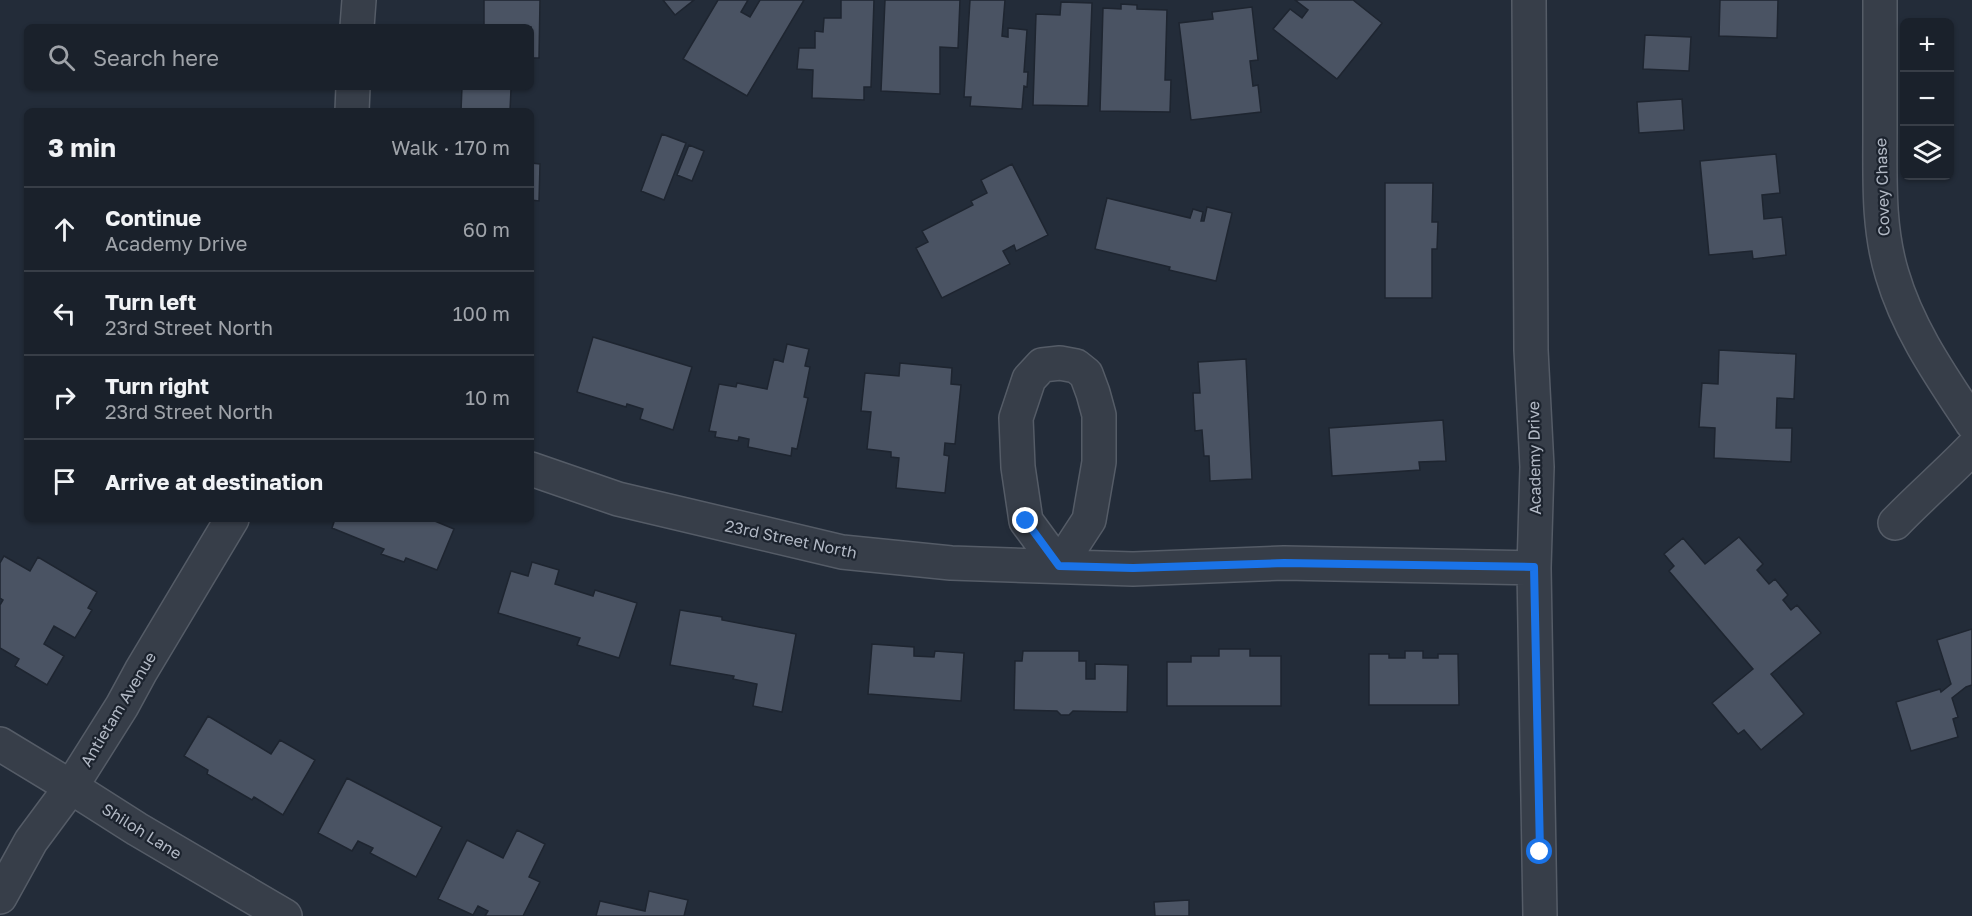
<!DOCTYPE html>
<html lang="en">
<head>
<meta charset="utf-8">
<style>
  :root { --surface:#1a212b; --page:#232933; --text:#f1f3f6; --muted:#9fa3a9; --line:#383e47 }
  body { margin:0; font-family:"Golos Text",sans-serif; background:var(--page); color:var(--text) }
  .controls { position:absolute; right:18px; top:18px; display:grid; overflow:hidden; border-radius:9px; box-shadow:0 2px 4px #0004 }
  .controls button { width:54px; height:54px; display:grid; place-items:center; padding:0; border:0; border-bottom:2px solid var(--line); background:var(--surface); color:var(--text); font:30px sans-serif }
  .stop { position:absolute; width:18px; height:18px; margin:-14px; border:4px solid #1a73e8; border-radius:50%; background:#fff }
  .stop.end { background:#1a73e8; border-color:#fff; box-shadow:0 2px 6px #0008 }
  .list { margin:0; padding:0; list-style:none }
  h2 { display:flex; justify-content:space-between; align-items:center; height:78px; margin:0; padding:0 24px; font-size:26px }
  h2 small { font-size:20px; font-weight:400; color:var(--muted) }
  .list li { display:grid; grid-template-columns:39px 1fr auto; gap:18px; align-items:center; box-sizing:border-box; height:84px; padding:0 24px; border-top:2px solid var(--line) }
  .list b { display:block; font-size:22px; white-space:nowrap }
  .list p { margin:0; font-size:20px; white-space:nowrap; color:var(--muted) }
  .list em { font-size:20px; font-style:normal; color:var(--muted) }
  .icon { flex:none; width:33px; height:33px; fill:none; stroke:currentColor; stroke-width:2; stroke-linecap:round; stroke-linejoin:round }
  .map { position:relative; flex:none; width:1972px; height:916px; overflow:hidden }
  .search { position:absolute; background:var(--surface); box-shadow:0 2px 4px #0004; left:24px; top:24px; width:510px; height:66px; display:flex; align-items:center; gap:15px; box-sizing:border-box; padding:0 21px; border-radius:9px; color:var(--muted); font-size:22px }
  .panel { position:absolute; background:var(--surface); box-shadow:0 2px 4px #0004; left:24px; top:108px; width:510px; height:414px; border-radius:9px }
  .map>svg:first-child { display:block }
  .building { fill:#4a5363; stroke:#1e2530; stroke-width:1.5 }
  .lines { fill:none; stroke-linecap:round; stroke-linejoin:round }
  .minor-casing { stroke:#555c67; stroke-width:36 }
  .minor { stroke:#373e49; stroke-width:33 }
  .route { stroke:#1a73e8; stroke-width:8 }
  .labels { text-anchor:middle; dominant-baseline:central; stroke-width:4.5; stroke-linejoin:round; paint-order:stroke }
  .street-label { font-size:16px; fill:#b2b9c5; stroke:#1c232e }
</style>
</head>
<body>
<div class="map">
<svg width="1972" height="916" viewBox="0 0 1972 916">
  <rect width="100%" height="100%" fill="#232c39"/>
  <path class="building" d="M 484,0 L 540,0 L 539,58 L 531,58 L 531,27 L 484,27 Z
    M 663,0 L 694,0 L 675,15 Z
    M 718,0 L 748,0 L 741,12 L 750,17 L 760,0 L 804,0 L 747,96 L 683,59 Z
    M 841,0 L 874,0 L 871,87 L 864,87 L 864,100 L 812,98 L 813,70 L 797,69 L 799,48 L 815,48 L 815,31 L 823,32 L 824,18 L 841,18 Z
    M 885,0 L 960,0 L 958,48 L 940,47 L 940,94 L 881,91 Z
    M 970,0 L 1005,0 L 1002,36 L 1008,37 L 1008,28 L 1027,30 L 1024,72 L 1028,72 L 1027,87 L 1024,86 L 1022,109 L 970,106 L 971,97 L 964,97 Z
    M 1295,0 L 1353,0 L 1382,23 L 1337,79 L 1273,29 L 1290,9 L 1302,18 L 1308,10 Z
    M 1720,0 L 1778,0 L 1777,38 L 1719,36 Z
    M 1061,2 L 1092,3 L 1088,106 L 1033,105 L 1036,14 L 1060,15 Z
    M 1121,4 L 1137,5 L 1137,9 L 1167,10 L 1165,80 L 1171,80 L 1170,112 L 1100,111 L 1103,8 L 1121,9 Z
    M 1252,7 L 1258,60 L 1250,61 L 1253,86 L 1258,85 L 1261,112 L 1191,120 L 1179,23 L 1213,19 L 1212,12 Z
    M 1645,35 L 1691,37 L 1689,71 L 1643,69 Z
    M 462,87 L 511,89 L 510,111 L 461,111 Z
    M 1682,99 L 1684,130 L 1639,133 L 1637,102 Z
    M 662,134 L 686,143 L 664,200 L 641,191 Z
    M 689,145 L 704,151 L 692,181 L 677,175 Z
    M 1776,154 L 1780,193 L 1762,195 L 1764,219 L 1782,217 L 1786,255 L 1753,259 L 1752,251 L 1709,255 L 1700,161 Z
    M 531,163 L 540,164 L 539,201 L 531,200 Z
    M 1012,164 L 1048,235 L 1016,251 L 1014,245 L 1003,251 L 1010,264 L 942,298 L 916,248 L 928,242 L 922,231 L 973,205 L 971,201 L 987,193 L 981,180 Z
    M 1385,183 L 1433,183 L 1432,222 L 1438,222 L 1437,249 L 1432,249 L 1432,298 L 1385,298 Z
    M 1107,198 L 1190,218 L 1193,209 L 1203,212 L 1201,221 L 1204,221 L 1207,207 L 1232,213 L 1216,281 L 1169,270 L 1170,267 L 1095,249 Z
    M 593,337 L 692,367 L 673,430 L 640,419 L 643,409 L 627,404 L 626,407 L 577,392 Z
    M 787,344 L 809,349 L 805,366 L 810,367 L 804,397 L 808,398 L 797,449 L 792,448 L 791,456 L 748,447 L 749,439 L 739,437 L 738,441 L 715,437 L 716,432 L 709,431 L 719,384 L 736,387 L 737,383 L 767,389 L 774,359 L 783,362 Z
    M 1719,350 L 1796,354 L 1794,399 L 1777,398 L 1776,428 L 1792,428 L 1791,462 L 1714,458 L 1715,428 L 1699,427 L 1702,383 L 1718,384 Z
    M 1246,359 L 1252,479 L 1210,481 L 1209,456 L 1204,456 L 1202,430 L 1195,431 L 1193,393 L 1200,393 L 1198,362 Z
    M 900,363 L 952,368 L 951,384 L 961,385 L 955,444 L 945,443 L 944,455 L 949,456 L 945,493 L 896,488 L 899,458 L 891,457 L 891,452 L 867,449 L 871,412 L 861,411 L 865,373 L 899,376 Z
    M 1443,420 L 1446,461 L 1419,462 L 1420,470 L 1332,476 L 1329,428 Z
    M 335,519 L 430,519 L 454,529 L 437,570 L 406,558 L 404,562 L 381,554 L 384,549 L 332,528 Z
    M 1739,537 L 1763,564 L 1757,570 L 1769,584 L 1775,579 L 1788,595 L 1783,600 L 1791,610 L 1797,605 L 1821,633 L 1771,674 L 1804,714 L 1761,750 L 1744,730 L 1738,734 L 1712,703 L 1753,669 L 1669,571 L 1674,566 L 1664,554 L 1683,538 L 1705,564 Z
    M 4,556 L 30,571 L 38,557 L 97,592 L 88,608 L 92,610 L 75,638 L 54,626 L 44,644 L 64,656 L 47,685 L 15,666 L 19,659 L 0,648 L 0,605 L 3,600 L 0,598 L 0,563 Z
    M 532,562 L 559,570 L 555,584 L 593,596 L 595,590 L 637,603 L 619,658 L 577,645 L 580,638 L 498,613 L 511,571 L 528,576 Z
    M 680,610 L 722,617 L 722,620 L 796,634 L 782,712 L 753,706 L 757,684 L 733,679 L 734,676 L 670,665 Z
    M 1972,629 L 1972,685 L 1966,687 L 1952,698 L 1958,717 L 1953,719 L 1958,737 L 1911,751 L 1896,702 L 1940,689 L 1941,692 L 1951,684 L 1937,640 Z
    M 872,644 L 914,647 L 914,656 L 934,657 L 935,651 L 964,653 L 961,701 L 868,694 Z
    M 1219,649 L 1250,649 L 1250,656 L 1281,656 L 1281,706 L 1167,706 L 1167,662 L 1191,662 L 1191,656 L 1219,656 Z
    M 1023,651 L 1079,651 L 1079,661 L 1086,661 L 1086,679 L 1095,679 L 1095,664 L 1128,665 L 1127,712 L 1073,711 L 1069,715 L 1061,715 L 1057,711 L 1014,710 L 1015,661 L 1022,661 Z
    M 1405,651 L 1423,651 L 1423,658 L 1438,658 L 1438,654 L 1458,654 L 1459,705 L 1369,705 L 1369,654 L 1389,654 L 1389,658 L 1405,658 Z
    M 208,716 L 271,754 L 280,740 L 315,760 L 283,815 L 254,797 L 252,800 L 207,774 L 208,770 L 184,756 Z
    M 347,778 L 442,827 L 416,877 L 370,853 L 373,848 L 358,841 L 352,851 L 318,833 Z
    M 517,830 L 545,844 L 529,877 L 540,882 L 523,916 L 485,916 L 488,911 L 478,906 L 473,915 L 438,899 L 467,840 L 503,858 Z
    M 649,891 L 688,900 L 684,916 L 596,916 L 600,901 L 645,911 Z
    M 1189,900 L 1189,916 L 1155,916 L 1154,902 Z"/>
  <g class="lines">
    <defs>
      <path id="minor" d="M 1529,0 L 1531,350 L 1537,467 L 1534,568 L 1540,916
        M 1880,0 C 1880,44 1880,89 1880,133 C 1880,181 1878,228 1892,274 C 1908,329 1941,376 1972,423
        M 357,27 L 359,0
        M 352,111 L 353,87
        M 1060,363 L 1076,366 L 1086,374 L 1093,393 L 1099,415 L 1099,462 L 1089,520 L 1059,566 L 1026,521 L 1018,467 L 1016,418 L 1029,379 L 1042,365 Z
        M 531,469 L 618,499 L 842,552 L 951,563 L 1133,569 L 1284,563 L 1534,568
        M 1895,523 C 1920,497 1947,474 1972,448
        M 0,744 L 71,787 L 137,829 L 285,916
        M 0,897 L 31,841 L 71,787 L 122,706 L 141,671 L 232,519"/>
    </defs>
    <use href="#minor" class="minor-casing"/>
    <use href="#minor" class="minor"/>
  </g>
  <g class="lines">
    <path class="route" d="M 1026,521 L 1059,566 L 1133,568 L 1284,563 L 1534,567 L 1540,852"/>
  </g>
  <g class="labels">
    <g class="street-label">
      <text transform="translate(1882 187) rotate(-92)">Covey Chase</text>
      <text transform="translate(1534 458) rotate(-91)">Academy Drive</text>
      <text transform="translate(791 539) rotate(12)">23rd Street North</text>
      <text transform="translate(118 709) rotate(-59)">Antietam Avenue</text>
      <text transform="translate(142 831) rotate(32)">Shiloh Lane</text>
    </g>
  </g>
</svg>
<div class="controls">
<button>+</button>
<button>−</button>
<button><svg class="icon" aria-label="layers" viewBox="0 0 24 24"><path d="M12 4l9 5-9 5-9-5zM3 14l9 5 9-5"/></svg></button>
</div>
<div class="stop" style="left:1540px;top:852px"></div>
<div class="stop end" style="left:1026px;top:521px"></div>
<div class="search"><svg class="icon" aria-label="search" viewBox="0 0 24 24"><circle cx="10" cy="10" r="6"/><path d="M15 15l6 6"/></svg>Search here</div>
<section class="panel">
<h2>3 min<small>Walk · 170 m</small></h2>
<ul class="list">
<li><svg class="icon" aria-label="ahead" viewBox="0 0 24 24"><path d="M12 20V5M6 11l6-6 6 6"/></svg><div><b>Continue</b><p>Academy Drive</p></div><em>60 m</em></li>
<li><svg class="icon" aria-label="left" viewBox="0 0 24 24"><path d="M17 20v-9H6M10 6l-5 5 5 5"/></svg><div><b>Turn left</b><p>23rd Street North</p></div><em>100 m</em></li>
<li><svg class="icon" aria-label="right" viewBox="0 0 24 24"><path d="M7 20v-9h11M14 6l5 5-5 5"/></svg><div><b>Turn right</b><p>23rd Street North</p></div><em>10 m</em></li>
<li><svg class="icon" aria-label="arrive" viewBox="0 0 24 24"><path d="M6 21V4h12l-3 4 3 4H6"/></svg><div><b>Arrive at destination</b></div></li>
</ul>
</section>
</div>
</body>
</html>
